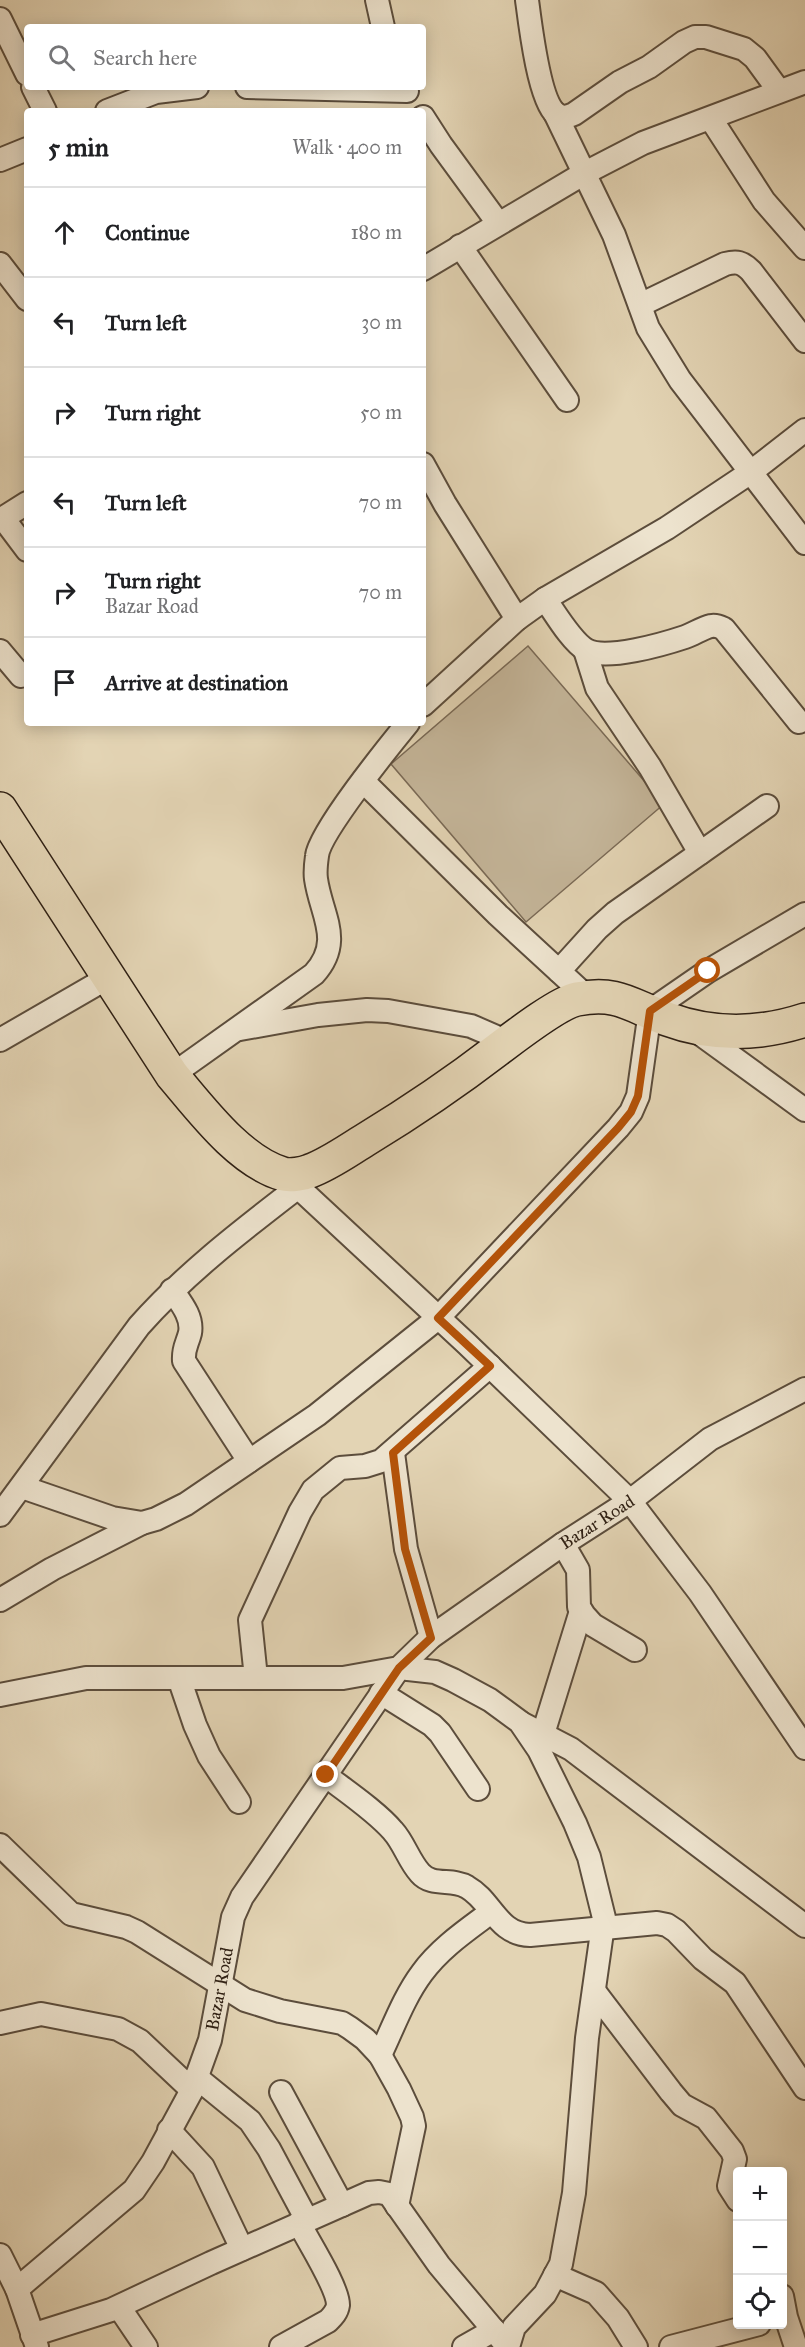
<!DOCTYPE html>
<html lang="en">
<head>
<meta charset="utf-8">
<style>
  :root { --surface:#fff; --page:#f6f6f6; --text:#202124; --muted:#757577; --line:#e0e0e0 }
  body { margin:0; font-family:"IM FELL Great Primer",serif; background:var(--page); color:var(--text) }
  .controls { position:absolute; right:18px; bottom:18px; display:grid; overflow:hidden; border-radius:6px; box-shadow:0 3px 15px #0003 }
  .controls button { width:54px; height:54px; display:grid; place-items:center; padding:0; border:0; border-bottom:2px solid var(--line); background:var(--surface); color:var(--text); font:30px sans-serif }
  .stop { position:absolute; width:18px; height:18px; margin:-14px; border:4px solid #b45309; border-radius:50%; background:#fff }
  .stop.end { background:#b45309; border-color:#fff; box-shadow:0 2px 6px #0008 }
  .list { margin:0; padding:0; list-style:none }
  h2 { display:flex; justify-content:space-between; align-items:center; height:78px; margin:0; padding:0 24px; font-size:26px }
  h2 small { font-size:20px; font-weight:400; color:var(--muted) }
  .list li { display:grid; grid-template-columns:39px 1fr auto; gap:18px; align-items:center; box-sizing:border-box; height:90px; padding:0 24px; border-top:2px solid var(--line) }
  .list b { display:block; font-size:22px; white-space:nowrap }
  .list p { margin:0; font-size:20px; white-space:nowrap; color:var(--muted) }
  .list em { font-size:20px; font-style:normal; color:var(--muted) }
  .icon { flex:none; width:33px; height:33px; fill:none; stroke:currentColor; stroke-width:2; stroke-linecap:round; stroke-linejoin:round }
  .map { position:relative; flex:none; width:805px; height:2347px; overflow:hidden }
  .search { position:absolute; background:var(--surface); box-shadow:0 3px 15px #0003; left:24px; top:24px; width:402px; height:66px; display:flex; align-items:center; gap:15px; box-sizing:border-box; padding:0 21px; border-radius:6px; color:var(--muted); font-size:22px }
  .panel { position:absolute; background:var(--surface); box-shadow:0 3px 15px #0003; left:24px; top:108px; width:402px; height:618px; border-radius:6px }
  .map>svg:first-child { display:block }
  .green { fill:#c4b599; stroke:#7a6a56; stroke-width:1.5 }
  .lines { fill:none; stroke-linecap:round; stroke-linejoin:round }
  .minor-casing { stroke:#5c4d3c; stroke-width:26 }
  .highway-casing { stroke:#2f2014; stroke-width:36 }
  .minor { stroke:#ede3ce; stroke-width:22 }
  .highway { stroke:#e3d4b4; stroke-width:33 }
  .route { stroke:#b45309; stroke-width:8 }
  .labels { text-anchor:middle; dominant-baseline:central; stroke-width:6; stroke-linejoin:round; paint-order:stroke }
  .street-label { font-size:18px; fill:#2f2014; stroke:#ede3ce }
</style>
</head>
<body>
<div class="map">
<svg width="805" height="2347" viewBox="0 0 805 2347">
  <rect width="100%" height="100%" fill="#e3d4b4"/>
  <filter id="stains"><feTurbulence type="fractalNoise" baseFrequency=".00333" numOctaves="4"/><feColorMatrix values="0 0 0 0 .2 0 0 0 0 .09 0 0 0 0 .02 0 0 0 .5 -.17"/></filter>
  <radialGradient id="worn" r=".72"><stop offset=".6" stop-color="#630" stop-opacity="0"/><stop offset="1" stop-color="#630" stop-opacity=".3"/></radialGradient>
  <path class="green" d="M 528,646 L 664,804 L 526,922 L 391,764 Z"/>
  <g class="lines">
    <defs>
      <g id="minor">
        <path d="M 377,0 L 383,27"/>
        <path d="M 527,0 C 530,23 539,100 556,114 C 562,118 567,117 574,114 L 620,82 L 649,67 L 684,42 L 695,37 L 706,37 L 744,49 L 755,58 L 779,91"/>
        <path d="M 0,19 L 27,74"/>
        <path d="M 33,87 L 45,111"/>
        <path d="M 247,87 L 407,91"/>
        <path d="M 107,111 L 156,92 L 197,87"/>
        <path d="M 555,113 L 614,235 L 648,328 L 680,380 L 805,543"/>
        <path d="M 423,117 L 441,145 L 498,223"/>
        <path d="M 711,119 L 764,201 L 805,248"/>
        <path d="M 0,160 L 27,149"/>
        <path d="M 460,246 L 567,400"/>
        <path d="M 0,264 L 27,299"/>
        <path d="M 423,269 L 583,174 L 643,143 L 805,82"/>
        <path d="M 640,305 L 725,264 C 737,261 742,262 751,271 L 805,341"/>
        <path d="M 423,464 L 445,504 L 517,619"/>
        <path d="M 3,518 L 27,550"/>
        <path d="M 0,520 L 27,503"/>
        <path d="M 545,599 C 555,613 571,641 586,650 C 606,661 664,644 685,637 C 694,634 702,628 711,626 C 717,625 720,627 724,629 L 799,722"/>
        <path d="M 585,650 L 597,688 L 650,767 L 700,853"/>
        <path d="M 0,651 L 21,676"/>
        <path d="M 423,705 L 517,619 L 545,599 L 667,528 L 751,472 L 805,430"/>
        <path d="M 363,781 L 498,915 L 587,997"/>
        <path d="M 559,971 L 597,929 L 615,913 L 767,806"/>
        <path d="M 240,1029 L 318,1015 L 367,1010 L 388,1011 L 471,1026 L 508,1042"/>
        <path d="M 695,1030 L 805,1110"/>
        <path d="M 0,1040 L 109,977"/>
        <path d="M 172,1075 L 314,974 C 344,941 321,915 316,879 C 315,872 316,863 317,856 C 319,833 390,745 408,723"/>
        <path d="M 285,1175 L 467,1344 L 630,1501 L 700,1593 L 805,1748"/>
        <path d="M 172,1290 C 181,1303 193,1317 190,1333 C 187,1345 183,1348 184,1361 L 249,1461"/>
        <path d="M 393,1453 L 406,1549 L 431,1637"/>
        <path d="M 22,1487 L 112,1518 L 142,1523 L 156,1519 L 186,1504 L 317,1415 L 438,1318 L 618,1128 L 631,1112 L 638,1096 L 650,1011 L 708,971 L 805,914"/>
        <path d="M 0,1515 L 139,1326 C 187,1272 241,1231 298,1187"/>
        <path d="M 563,1544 L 578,1570 L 579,1607 L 584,1615 L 593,1625 L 635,1650"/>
        <path d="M 0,1600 L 52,1569 L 142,1523"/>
        <path d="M 179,1678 L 195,1725 L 209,1756 L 239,1802"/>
        <path d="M 256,1678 L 250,1620 L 300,1512 L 313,1490 L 340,1468 L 365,1466 L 381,1461 L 490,1366"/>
        <path d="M 381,1693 L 432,1725 L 440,1733 L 478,1789"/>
        <path id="s1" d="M 0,1695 L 86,1678 L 343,1678 L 399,1668 L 431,1637 L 563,1544 L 630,1501 L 710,1439 L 805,1389"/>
        <path d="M 521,1723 L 571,1749 L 805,1926"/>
        <path d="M 543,1734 L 581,1611"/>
        <path d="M 325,1775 C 346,1791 377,1812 393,1831 C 404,1843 409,1861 420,1873 C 432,1887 452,1878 467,1887 C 492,1901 497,1934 530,1935 L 657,1923 L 667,1925 L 676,1931 L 703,1959 L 735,1983 L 805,2088"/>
        <path d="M 0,1845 L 71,1914 L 126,1927 L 137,1932 L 245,2000 L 280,2011 L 342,2023 L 350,2028 L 365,2039 L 380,2055 L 399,2089 L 412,2117 L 414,2126 L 397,2206"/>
        <path d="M 594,1991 L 671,2092 L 682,2105 L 706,2118 L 732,2151 L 735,2159 L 729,2186 L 738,2200"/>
        <path d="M 0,2023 L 41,2014 L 118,2029 L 140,2041 L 192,2090"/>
        <path d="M 380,2055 C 393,2028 404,1997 422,1973 C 440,1948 467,1930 491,1912"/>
        <path d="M 196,2077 L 250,2121 L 269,2149 L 307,2220"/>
        <path d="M 281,2092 L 342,2205"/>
        <path d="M 169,2130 L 203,2167 L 242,2249"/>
        <path d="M 0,2255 L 17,2289 L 37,2347"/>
        <path d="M 555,2275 L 596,2293 L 618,2318 L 636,2347"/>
        <path id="s2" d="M 17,2289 L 134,2190 L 153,2162 L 192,2090 L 210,2040 L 233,1917 L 242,1897 L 399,1668 L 435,1672 L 453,1680 L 490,1700 L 520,1722 L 539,1750 L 575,1823 L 589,1857 L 604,1918 L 587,2038 L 574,2193 L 561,2264 L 545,2294 L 514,2327 L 508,2347"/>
        <path d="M 782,2296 L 786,2317 L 796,2347"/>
        <path d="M 119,2307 L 146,2347"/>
        <path d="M 32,2335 L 111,2310 L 211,2263 L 369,2193 L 379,2192 L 389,2194 L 439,2265 L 508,2347"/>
        <path d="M 281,2347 L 328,2321 C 333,2316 337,2312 338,2305 C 338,2287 308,2241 299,2223"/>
        <path d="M 464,2347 L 494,2330"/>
        <path d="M 671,2347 L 759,2324"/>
      </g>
      <path id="highway" d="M 0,809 L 172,1075 C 201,1109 239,1161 283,1174 C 290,1176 303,1174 310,1171 C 329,1164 347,1151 365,1140 C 411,1112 454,1083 497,1050 C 513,1038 558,1003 577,999 C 619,991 631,1006 667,1019 C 713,1036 759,1035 805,1020"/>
    </defs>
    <use href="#minor" class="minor-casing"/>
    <use href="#highway" class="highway-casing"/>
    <use href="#minor" class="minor"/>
    <use href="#highway" class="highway"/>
  </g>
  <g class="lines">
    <path class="route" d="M 326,1775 L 399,1668 L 431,1638 L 405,1549 L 393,1453 L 490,1366 L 438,1318 L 618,1128 L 631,1112 L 638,1096 L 650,1011 L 708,971"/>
  </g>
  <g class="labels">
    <g class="street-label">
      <text stroke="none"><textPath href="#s1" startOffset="648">Bazar Road</textPath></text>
      <text stroke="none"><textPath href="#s2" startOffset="374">Bazar Road</textPath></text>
    </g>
  </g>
  <rect width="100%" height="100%" filter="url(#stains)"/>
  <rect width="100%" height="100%" fill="url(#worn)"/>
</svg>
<div class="controls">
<button>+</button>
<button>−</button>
<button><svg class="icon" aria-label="locate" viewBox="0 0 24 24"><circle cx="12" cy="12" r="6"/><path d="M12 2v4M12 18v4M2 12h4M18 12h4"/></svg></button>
</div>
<div class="stop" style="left:708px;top:971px"></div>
<div class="stop end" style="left:326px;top:1775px"></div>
<div class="search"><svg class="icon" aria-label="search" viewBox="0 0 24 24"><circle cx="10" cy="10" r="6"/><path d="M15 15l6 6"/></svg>Search here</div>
<section class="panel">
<h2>5 min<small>Walk · 400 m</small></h2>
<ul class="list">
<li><svg class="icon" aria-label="ahead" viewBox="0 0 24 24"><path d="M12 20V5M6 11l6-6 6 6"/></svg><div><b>Continue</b></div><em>180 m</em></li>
<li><svg class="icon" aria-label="left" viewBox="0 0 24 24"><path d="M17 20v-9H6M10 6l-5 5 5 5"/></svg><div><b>Turn left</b></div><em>30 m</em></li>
<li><svg class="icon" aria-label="right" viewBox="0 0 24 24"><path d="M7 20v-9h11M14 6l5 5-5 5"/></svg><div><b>Turn right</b></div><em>50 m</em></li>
<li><svg class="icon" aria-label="left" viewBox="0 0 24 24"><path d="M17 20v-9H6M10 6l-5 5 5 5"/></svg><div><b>Turn left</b></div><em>70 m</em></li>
<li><svg class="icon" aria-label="right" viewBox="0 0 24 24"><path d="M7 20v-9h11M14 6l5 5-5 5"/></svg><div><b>Turn right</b><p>Bazar Road</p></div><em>70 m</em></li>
<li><svg class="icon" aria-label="arrive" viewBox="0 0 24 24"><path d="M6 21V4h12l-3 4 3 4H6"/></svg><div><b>Arrive at destination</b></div></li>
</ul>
</section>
</div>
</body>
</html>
